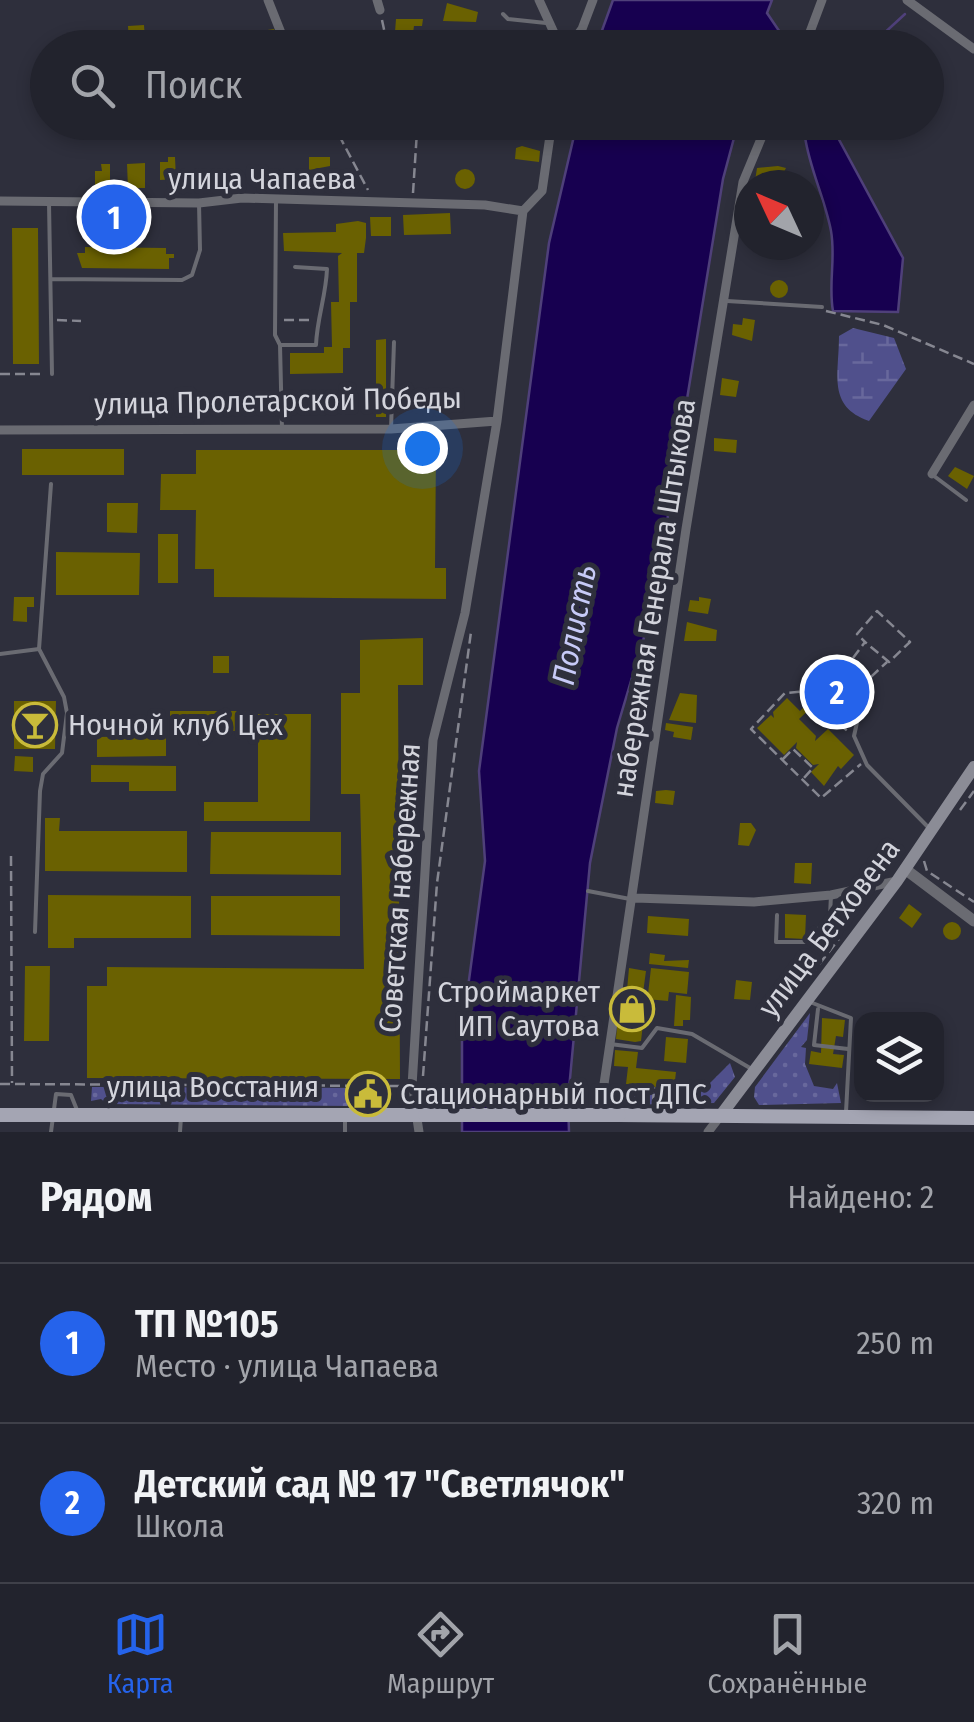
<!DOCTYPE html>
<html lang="ru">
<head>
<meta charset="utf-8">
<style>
  :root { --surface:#22232d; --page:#2a2b35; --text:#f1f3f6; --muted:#a2a4aa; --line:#3f4049; --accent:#2563eb }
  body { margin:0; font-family:"Fira Sans Condensed",sans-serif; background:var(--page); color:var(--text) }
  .controls { position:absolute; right:30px; bottom:30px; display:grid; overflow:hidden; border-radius:20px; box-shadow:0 5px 15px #0003 }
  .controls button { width:90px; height:90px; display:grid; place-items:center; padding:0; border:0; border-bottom:2px solid var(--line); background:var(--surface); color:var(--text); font:50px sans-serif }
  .compass { position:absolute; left:734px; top:170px; width:90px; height:90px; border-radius:50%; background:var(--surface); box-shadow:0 5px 15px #0003; rotate:314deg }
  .you { position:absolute; left:422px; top:448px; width:35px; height:35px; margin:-25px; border:8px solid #fff; border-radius:50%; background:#1a73e8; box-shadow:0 0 0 15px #1a73e833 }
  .badge { display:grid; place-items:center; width:65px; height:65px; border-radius:50%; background:var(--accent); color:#fff; font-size:32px; font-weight:700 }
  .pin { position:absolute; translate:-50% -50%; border:5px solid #fff; box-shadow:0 2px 10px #0006 }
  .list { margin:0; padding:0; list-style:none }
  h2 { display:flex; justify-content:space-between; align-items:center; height:130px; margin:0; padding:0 40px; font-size:42px }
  h2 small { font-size:32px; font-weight:400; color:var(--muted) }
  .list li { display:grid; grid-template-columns:65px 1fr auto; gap:30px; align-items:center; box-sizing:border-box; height:160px; padding:0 40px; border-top:2px solid var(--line) }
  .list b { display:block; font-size:38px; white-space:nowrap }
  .list p { margin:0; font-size:32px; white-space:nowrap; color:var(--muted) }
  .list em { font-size:32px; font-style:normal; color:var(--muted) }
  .icon { flex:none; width:55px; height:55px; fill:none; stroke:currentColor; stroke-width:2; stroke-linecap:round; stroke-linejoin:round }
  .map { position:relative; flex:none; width:974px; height:1132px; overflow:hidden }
  .search { position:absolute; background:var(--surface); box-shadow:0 5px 15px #0003; left:30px; right:30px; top:30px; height:110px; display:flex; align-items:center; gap:25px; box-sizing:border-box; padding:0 35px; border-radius:55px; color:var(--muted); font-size:38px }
  .sheet { height:450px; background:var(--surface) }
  nav { display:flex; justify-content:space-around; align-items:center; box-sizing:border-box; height:140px; border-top:2px solid var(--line); background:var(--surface); font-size:28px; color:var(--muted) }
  nav a { display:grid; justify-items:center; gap:5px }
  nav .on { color:var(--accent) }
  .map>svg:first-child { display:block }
  .grass { fill:url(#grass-dots) }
  .wetland { fill:url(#wetland-marsh) }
  .water { fill:#170050; stroke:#4f407a; stroke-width:2.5 }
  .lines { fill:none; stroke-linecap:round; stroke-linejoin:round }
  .stream { stroke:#4f407a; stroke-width:2.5 }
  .building { fill:#6a6101 }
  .path { stroke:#868791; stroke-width:2.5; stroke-dasharray:10 5; stroke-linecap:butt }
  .service { stroke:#6a6b72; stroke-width:4 }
  .minor { stroke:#6a6b72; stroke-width:9 }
  .tertiary { stroke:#6a6b72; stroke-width:11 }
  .secondary { stroke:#8b8c96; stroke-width:12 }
  .primary { stroke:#a4a5b3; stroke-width:14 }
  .path-bridge { stroke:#868791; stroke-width:2.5; stroke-dasharray:10 5; stroke-linecap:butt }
  .primary-bridge { stroke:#a4a5b3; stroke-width:14 }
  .labels { text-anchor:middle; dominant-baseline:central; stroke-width:10; stroke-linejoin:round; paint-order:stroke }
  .street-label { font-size:30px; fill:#d3d4dc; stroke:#2e2f3c }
  .poi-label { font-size:30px; fill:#d3d4dc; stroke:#2e2f3c; text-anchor:start }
  .water-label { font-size:32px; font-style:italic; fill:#c7caf7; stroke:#2e2f3c }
</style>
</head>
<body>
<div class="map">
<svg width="974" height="1132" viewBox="0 0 974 1132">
  <defs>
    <pattern id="grass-dots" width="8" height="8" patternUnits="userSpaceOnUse" patternTransform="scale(2.5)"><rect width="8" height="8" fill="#50508c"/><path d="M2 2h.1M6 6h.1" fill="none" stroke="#68689c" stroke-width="1.8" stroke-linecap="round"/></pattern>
    <pattern id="wetland-marsh" width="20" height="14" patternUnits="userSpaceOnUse" patternTransform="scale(2.5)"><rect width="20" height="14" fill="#50508c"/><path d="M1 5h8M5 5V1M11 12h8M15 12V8" fill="none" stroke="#68689c"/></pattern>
  </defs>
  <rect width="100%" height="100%" fill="#2e2f3c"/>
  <path class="grass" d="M 810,1013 L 807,1040 L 801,1047 L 806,1048 L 805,1064 L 814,1086 L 833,1089 L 837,1083 L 841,1103 L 759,1105 L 754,1097 L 755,1087 Z
    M 730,1063 L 735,1077 L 714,1103 L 617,1105 L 601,1092 L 698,1095 Z
    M 92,1087 L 376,1088 L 375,1104 L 372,1092 L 365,1092 L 365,1105 L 356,1106 L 107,1104 L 101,1099 L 91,1101 Z"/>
  <path class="wetland" d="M 853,328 L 894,338 L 906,369 L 869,421 C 827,406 839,375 839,336 Z"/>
  <path class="water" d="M 613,0 L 772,0 L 767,13 L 790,47 L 596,47 Z
    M 577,123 L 738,123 L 723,179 L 653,607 L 617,728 L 590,863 L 568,1100 L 569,1132 L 462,1132 L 462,1032 L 485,861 L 479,771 L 549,243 Z
    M 815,124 L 837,136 L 903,258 L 898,312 L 833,311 C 828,284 836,259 831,231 C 825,199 810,170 805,137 L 806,128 Z"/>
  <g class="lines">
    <path class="stream" d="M 868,48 L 905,14"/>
  </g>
  <path class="building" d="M 447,3 L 478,12 L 476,22 L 443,21 Z
    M 396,19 L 423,19 L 422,26 L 414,26 L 413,33 L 395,32 Z
    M 144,25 L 145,40 L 129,42 L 128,26 Z
    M 274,29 L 276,43 L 256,45 L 254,32 Z
    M 522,146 L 540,151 L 539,162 L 515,159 L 516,148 Z
    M 168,157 L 175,157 L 176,179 L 160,180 L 160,162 L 168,162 Z
    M 309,157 L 330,157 L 330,166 L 309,170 Z
    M 145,163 L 145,188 L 128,188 L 127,164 Z
    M 101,164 L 110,164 L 110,188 L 95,189 L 95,171 L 102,171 Z
    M 778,166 L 786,168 L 777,185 L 755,181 L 757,168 Z
    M 206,169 L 206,188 L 193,188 L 193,170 Z
    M455 179a10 10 0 1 1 20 0a10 10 0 1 1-20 0Z
    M 450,213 L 451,234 L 404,235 L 403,215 Z
    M 370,217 L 391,217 L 391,236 L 371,236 Z
    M 358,221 L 366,223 L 366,238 L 364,253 L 357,253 L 357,302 L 350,302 L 350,348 L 343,348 L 343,373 L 290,374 L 290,353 L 324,353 L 324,347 L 332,347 L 331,302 L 339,302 L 338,256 L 342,253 L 284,251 L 283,233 L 336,232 L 336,224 Z
    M 12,228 L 38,228 L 39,364 L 13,364 Z
    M 85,247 L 166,248 L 166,254 L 174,254 L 174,258 L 169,258 L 169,269 L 82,268 L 77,253 L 85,253 Z
    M770 289a9 9 0 1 1 18 0a9 9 0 1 1-18 0Z
    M 743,318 L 755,320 L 752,341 L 732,335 L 733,324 L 742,325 Z
    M 386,339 L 386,417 L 376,417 L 376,340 Z
    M 722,378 L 739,381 L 736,397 L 720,395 Z
    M 714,438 L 737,440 L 736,453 L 714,451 Z
    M 22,449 L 124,449 L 124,475 L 22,475 Z
    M 196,450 L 436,450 L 435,568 L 446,568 L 446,599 L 214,597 L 214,569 L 195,569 L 196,510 L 160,510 L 161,474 L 196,474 Z
    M 955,467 L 974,476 L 967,489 L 948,476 Z
    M 107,503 L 138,503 L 137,533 L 107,532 Z
    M 158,534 L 178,534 L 178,583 L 158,583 Z
    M 56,552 L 140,553 L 139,595 L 56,595 Z
    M 14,597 L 34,597 L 34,607 L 27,607 L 27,622 L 13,621 Z
    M 699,597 L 711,599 L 708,614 L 688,611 L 690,600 L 699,601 Z
    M 687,622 L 717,630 L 716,641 L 684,641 Z
    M 423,638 L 423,685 L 398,685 L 400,1079 L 87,1078 L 87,986 L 107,986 L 107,967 L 364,969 L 360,794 L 341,794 L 341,693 L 360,693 L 360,640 Z
    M 213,656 L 229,656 L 229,673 L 213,673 Z
    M 844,679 L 859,695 L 840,714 L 830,704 L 819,715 L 812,707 L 799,719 L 816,736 L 815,741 L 828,729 L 854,755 L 841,769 L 838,766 L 824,786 L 811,772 L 819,764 L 813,765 L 796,748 L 797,742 L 784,755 L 757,728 L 771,715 L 774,718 L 773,712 L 787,698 L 800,711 L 816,695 L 822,702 Z
    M 680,693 L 697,695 L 696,723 L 669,720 Z
    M 14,701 L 56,701 L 55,749 L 14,749 Z
    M 170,711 L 246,711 L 246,731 L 170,731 Z
    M 258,714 L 311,714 L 310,821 L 204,821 L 204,802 L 258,802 Z
    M 666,723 L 693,727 L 691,740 L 673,737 L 674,732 L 665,730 Z
    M 166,736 L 166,756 L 97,757 L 97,737 Z
    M 15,756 L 33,757 L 33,772 L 14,771 Z
    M 91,765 L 176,766 L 176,791 L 129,791 L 129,782 L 91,782 Z
    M 666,790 L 675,791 L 673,805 L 655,803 L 656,791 Z
    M 45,818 L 60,818 L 59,831 L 187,831 L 187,872 L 45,871 Z
    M 740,823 L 751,823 L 756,830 L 749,846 L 738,845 Z
    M 211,832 L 341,832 L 341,875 L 210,874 Z
    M 795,863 L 812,863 L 811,884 L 794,883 Z
    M 48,895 L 191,896 L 191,938 L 74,938 L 74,948 L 48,948 Z
    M 211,896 L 340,896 L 340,936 L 211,935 Z
    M 909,904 L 922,914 L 912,928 L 899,918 Z
    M 785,914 L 806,915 L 805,939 L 785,938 Z
    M 648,916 L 689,919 L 688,936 L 647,933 Z
    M943 931a9 9 0 1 1 18 0a9 9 0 1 1-18 0Z
    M 650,953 L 665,955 L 664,961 L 689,960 L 688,968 L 649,964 Z
    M 25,966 L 50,966 L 49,1041 L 24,1041 Z
    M 629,968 L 646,971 L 643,993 L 648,994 L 651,968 L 689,972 L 687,994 L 669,992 L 668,1001 L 646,999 L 641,1041 L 635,1042 L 616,1039 L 619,1002 L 623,989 L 627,990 Z
    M 736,980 L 752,982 L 750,1000 L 734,999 Z
    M 676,995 L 691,997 L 690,1020 L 683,1020 L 683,1026 L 674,1026 Z
    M 822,1018 L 845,1020 L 843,1037 L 836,1036 L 833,1054 L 844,1055 L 842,1068 L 809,1064 L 811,1051 L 821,1053 Z
    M 666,1037 L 688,1039 L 686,1063 L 664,1061 Z
    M 615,1050 L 638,1052 L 636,1068 L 676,1072 L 674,1089 L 626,1084 L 628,1067 L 614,1066 Z"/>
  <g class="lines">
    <path class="path" d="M 382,20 L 388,48
      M 332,122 L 368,190
      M 413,193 L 417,131
      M 826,311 L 883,325 L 974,364
      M 57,320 L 81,321
      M 284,320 L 311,320
      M 0,374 L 43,374
      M 844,670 L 865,642 L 857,634 L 877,611 L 910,642 L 889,662 L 865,642
      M 860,687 L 887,662
      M 861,689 L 844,672 L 821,690 L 785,693 L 751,729 L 821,798 L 861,764
      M 827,715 L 849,732
      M 783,759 L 793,749 L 813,768 L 803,779
      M 960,810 L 974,791
      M 11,856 L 12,1083
      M 924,861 L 927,871 L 974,902
      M 810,976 L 839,939
      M 423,1076 L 437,883 L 471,632
      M 0,1084 L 401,1086
      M 614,1088 L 687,1094
      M 599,1092 L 612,1103
      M 593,1105 L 599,1089"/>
    <path class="service" d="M 503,14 L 508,19 L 546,23
      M 276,200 L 275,335 L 280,345 L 282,429
      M 49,203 L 52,374
      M 51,279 L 182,280 L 192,275 L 200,250 L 199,203
      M 727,301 L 822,307
      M 280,345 L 316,345 C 317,318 326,296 327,269 L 295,267
      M 391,429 L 394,342
      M 934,476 L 966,500
      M 0,654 L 39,649
      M 863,695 L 854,736 L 867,765 L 927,826
      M 588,891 L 630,899
      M 777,915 L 776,942 L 806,942 L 830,916 L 831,895
      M 35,932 L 40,791 L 43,774 L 62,753 L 67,713 L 64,697 L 39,649 L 51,484
      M 810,1002 L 851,1018 L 846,1112
      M 818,1009 L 814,1045 L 848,1049
      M 610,1044 L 642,1048 L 657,1028 L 692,1034 L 750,1068
      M 51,1132 L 56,1094 L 71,1095 L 77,1110
      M 180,1132 L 181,1117
      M 345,1132 L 345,1117"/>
    <path class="minor" d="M 268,0 L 287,48
      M 377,0 L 380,10
      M 539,0 L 561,48
      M 907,0 L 974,49
      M 568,48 L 582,29 L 593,0
      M 804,48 L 822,0
      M 411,123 L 550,133
      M 0,201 L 199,203 L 242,198 L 485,205 L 523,211
      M 0,430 L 391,429 L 497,421
      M 932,474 L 974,405
      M 635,898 L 754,902 L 831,895 L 897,881
      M 604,1084 L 686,529 L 743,182 L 768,122
      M 419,1132 L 412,1086 L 433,740 L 465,613 L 497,421 L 523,211 L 542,191 L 552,122
      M 708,1132 L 721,1115"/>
    <path class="tertiary" d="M 905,869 L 974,921"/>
    <path class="secondary" d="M 721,1115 L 897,881 L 974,767"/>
    <path class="primary" d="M 0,1115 L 425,1115
      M 619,1115 L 974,1118"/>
    <path class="path-bridge" d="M 653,1104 L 654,1087"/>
    <path class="primary-bridge" d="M 425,1115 L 619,1115"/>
  </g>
  <defs>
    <symbol id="bar-ring" viewBox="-11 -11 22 22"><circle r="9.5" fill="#2e2f3c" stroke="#c9bb3a" stroke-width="1.5"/><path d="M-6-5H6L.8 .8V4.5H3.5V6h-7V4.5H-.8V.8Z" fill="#c9bb3a"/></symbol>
    <symbol id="shop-ring" viewBox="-11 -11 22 22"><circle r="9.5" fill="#2e2f3c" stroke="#c9bb3a" stroke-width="1.5"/><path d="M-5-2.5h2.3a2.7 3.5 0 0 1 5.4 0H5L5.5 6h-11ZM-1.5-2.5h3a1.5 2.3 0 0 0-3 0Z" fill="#c9bb3a"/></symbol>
    <symbol id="civic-ring" viewBox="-11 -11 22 22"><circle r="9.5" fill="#2e2f3c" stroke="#c9bb3a" stroke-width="1.5"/><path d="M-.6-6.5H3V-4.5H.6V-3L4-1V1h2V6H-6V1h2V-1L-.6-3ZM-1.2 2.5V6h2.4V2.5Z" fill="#c9bb3a"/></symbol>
  </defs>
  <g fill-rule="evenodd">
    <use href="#bar-ring" x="10" y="700" width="50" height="50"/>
    <use href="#shop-ring" x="607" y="984" width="50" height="50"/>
    <use href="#civic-ring" x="343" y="1069" width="50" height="50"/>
  </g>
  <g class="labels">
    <g class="street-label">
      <text x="262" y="179">улица Чапаева</text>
      <text transform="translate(278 401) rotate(-1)">улица Пролетарской Победы</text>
      <text transform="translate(654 598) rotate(-81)">набережная Генерала Штыкова</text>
      <text transform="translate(400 888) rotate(-86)">Советская набережная</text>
      <text transform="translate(829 928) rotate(-53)">улица Бетховена</text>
      <text x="213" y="1087">улица Восстания</text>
    </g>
    <g class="poi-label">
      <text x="68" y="725">Ночной клуб Цех</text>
      <text x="600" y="992" text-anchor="end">Строймаркет<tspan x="600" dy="34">ИП Саутова</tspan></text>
      <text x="400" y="1094">Стационарный пост ДПС</text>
    </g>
    <g class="water-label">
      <text transform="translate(574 625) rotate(-79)">Полисть</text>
    </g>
  </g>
</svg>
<div class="controls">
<button><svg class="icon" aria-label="layers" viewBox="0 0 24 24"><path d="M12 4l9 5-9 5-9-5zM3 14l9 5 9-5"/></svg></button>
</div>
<svg class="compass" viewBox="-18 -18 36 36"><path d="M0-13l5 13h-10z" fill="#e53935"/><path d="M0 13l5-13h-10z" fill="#a2a4aa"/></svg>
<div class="you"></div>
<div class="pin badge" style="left:114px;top:217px">1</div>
<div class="pin badge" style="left:837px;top:692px">2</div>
<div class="search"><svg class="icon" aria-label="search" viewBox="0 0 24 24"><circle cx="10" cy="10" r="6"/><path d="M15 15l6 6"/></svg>Поиск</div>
</div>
<section class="sheet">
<h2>Рядом<small>Найдено: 2</small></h2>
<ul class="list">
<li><span class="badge">1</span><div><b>ТП №105</b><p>Место · улица Чапаева</p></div><em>250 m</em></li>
<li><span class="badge">2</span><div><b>Детский сад № 17 &quot;Светлячок&quot;</b><p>Школа</p></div><em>320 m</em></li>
</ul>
</section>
<nav>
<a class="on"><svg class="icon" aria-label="map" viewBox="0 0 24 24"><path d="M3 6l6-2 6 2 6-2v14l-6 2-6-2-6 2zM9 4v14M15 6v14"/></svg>Карта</a>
<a><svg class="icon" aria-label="directions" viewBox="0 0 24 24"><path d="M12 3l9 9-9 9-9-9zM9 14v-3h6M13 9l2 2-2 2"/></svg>Маршрут</a>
<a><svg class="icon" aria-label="saved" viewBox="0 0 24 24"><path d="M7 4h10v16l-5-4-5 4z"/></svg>Сохранённые</a>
</nav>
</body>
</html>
